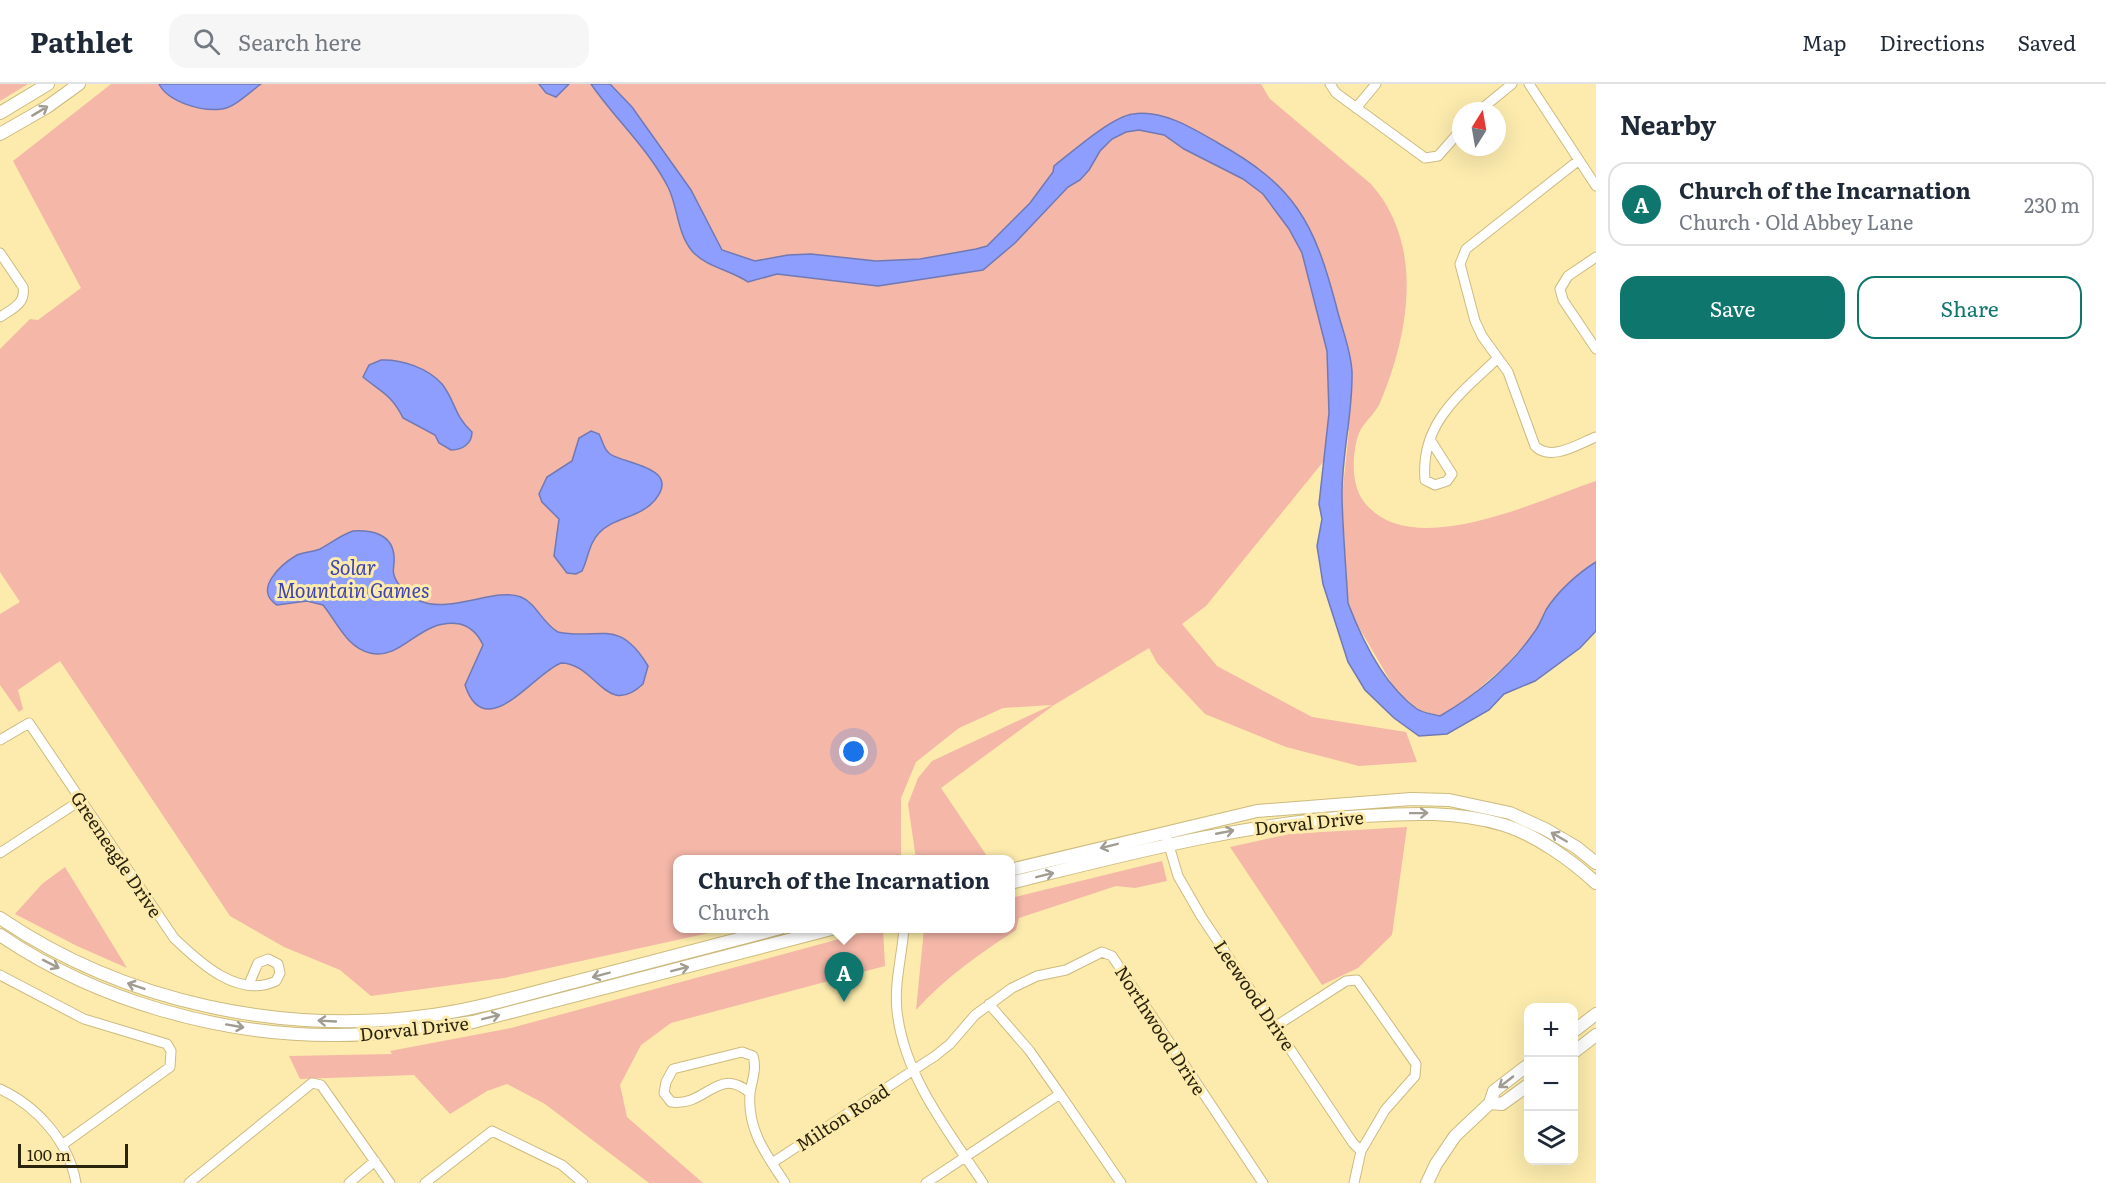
<!DOCTYPE html>
<html lang="en">
<head>
<meta charset="utf-8">
<style>
  :root { --surface:#fff; --page:#f6f6f7; --text:#1f2937; --muted:#747a83; --line:#e0e1e3; --accent:#0f766e }
  body { margin:0; font-family:Literata,serif; background:var(--page); color:var(--text) }
  .controls { position:absolute; right:18px; bottom:18px; display:grid; overflow:hidden; border-radius:12px; box-shadow:0 6px 24px #0002 }
  .controls button { width:54px; height:54px; display:grid; place-items:center; padding:0; border:0; border-bottom:2px solid var(--line); background:var(--surface); color:var(--text); font:30px sans-serif }
  .compass { position:absolute; left:1452px; top:18px; width:54px; height:54px; border-radius:50%; background:var(--surface); box-shadow:0 6px 24px #0002; rotate:11deg }
  .scale { position:absolute; left:18px; bottom:15px; width:110px; box-sizing:border-box; padding-left:6px; border:3px solid #2b240c; border-top:0; font-size:16px; line-height:21px; white-space:nowrap; color:#2b240c; -webkit-text-stroke:4px #fcebad; paint-order:stroke }
  .you { position:absolute; left:854px; top:668px; width:21px; height:21px; margin:-15px; border:4px solid #fff; border-radius:50%; background:#1a73e8; box-shadow:0 0 0 9px #1a73e833 }
  .badge { display:grid; place-items:center; width:39px; height:39px; border-radius:50%; background:var(--accent); color:#fff; font-size:20px; font-weight:700 }
  .pin { position:absolute; translate:-50% -50px; filter:drop-shadow(0 2px 3px #0008) }
  .pin::after { content:''; position:absolute; top:32px; width:21px; height:18px; background:inherit; clip-path:polygon(0 0,100% 0,50% 100%) }
  .popup { position:absolute; left:673px; top:771px; width:342px; height:78px; box-sizing:border-box; display:grid; place-content:center; border-radius:12px; background:var(--surface); filter:drop-shadow(0 2px 4px #0005); font-size:20px; white-space:nowrap; color:var(--muted) }
  .popup b { font-size:22px; color:var(--text) }
  .popup::after { content:''; position:absolute; left:50%; top:100%; margin-left:-12px; border:12px solid transparent; border-top-color:var(--surface) }
  .list { margin:0; padding:0; list-style:none }
  h2 { display:flex; justify-content:space-between; align-items:center; height:78px; margin:0; padding:0 24px; font-size:26px }
  h2 small { font-size:20px; font-weight:400; color:var(--muted) }
  .list li { display:grid; grid-template-columns:39px 1fr auto; gap:18px; align-items:center; box-sizing:border-box; height:84px; margin:0 12px 12px; padding:0 12px; border:2px solid var(--line); border-radius:18px }
  .list b { display:block; font-size:22px; white-space:nowrap }
  .list p { margin:0; font-size:20px; white-space:nowrap; color:var(--muted) }
  .list em { font-size:20px; font-style:normal; color:var(--muted) }
  .actions { display:flex; gap:12px; padding:18px 24px }
  .actions a { flex:1; padding:14px 0; border:2px solid var(--accent); border-radius:18px; text-align:center; font-size:21px; color:var(--accent) }
  .actions .main { background:var(--accent); color:#fff }
  .icon { flex:none; width:33px; height:33px; fill:none; stroke:currentColor; stroke-width:2; stroke-linecap:round; stroke-linejoin:round }
  .map { position:relative; flex:none; width:1596px; height:1099px; overflow:hidden }
  header { display:flex; align-items:center; gap:36px; box-sizing:border-box; height:84px; padding:0 30px; background:var(--surface); border-bottom:2px solid var(--line) }
  header strong { font-size:28px }
  nav { display:flex; gap:33px; margin-inline-start:auto; font-size:21px }
  .search { width:420px; height:54px; background:var(--page); display:flex; align-items:center; gap:15px; box-sizing:border-box; padding:0 21px; border-radius:18px; color:var(--muted); font-size:22px }
  main { display:flex }
  aside { flex:1; background:var(--surface) }
  .map>svg:first-child { display:block }
  .green { fill:#f4b7a8 }
  .water { fill:#8d9efe; stroke:#7079b5; stroke-width:1.5 }
  .lines { fill:none; stroke-linecap:round; stroke-linejoin:round }
  .street-casing { stroke:#ccbb7f; stroke-width:11 }
  .secondary-casing { stroke:#ccbb7f; stroke-width:14 }
  .street { stroke:#fff; stroke-width:9 }
  .secondary { stroke:#fff; stroke-width:12 }
  .oneway { stroke:#a09c92 }
  .labels { text-anchor:middle; dominant-baseline:central; stroke-width:6; stroke-linejoin:round; paint-order:stroke }
  .street-label { font-size:18px; fill:#2b240c; stroke:#fcebad }
  .water-label { font-size:20px; font-style:italic; fill:#3e44b2; stroke:#fcebad }
</style>
</head>
<body>
<header>
<strong>Pathlet</strong>
<div class="search"><svg class="icon" aria-label="search" viewBox="0 0 24 24"><circle cx="10" cy="10" r="6"/><path d="M15 15l6 6"/></svg>Search here</div>
<nav><a>Map</a><a>Directions</a><a>Saved</a></nav>
</header>
<main>
<div class="map">
<svg width="1596" height="1099" viewBox="0 0 1596 1099">
  <rect width="100%" height="100%" fill="#fcebad"/>
  <path class="green" d="M 0,0 L 28,0 L 0,17 Z
    M 111,0 L 1261,0 L 1270,15 L 1371,100 C 1425,161 1409,250 1380,319 C 1375,330 1364,338 1359,349 C 1352,368 1351,399 1362,415 C 1407,481 1538,416 1596,397 L 1596,478 L 1582,487 L 1548,523 L 1534,550 L 1504,583 L 1464,617 L 1440,632 L 1419,626 L 1395,605 L 1354,535 L 1348,519 L 1342,413 L 1349,346 L 1206,522 L 1182,540 L 1217,582 L 1312,633 L 1406,648 L 1417,678 L 1359,682 L 1286,663 L 1205,630 L 1157,579 L 1149,564 L 1054,621 L 941,704 L 989,775 L 916,775 L 908,720 L 918,694 L 932,677 L 1052,621 L 1003,624 L 959,644 L 916,678 L 901,714 L 901,775 L 678,776 L 678,844 L 727,845 L 504,894 L 371,912 L 340,886 L 284,863 L 230,832 L 60,577 L 18,606 L 23,625 L 19,628 L 0,601 L 0,530 L 20,518 L 0,488 L 0,265 L 30,235 L 38,236 L 81,204 L 13,77 Z
    M 1407,743 L 1392,851 L 1358,884 L 1322,901 L 1230,763 L 1289,750 Z
    M 1162,777 L 1167,797 L 1135,804 L 1116,802 L 1019,834 L 1016,846 C 979,870 946,893 916,926 L 924,845 L 1010,844 L 1011,814 Z
    M 65,783 L 127,884 L 77,862 L 15,830 L 42,800 Z
    M 876,845 L 883,845 L 885,882 L 671,939 L 641,961 L 620,1001 L 627,1033 L 703,1099 L 649,1099 L 545,1020 L 507,1000 L 487,1007 L 450,1030 L 414,991 L 300,995 L 289,972 L 392,970 L 390,967 L 511,944 Z"/>
  <path class="water" d="M 159,0 L 261,0 C 250,8 235,23 222,25 C 202,28 168,18 159,0 Z
    M 539,0 L 569,0 L 556,13 L 546,9 Z
    M 591,0 L 610,0 L 632,23 L 691,106 L 722,166 L 755,177 L 788,171 L 811,170 L 876,177 L 920,175 L 976,165 L 987,162 L 1030,119 L 1053,88 L 1054,82 C 1072,68 1111,33 1133,30 C 1162,25 1194,45 1218,59 C 1295,102 1314,138 1336,221 C 1341,243 1351,265 1352,288 C 1353,330 1341,372 1342,415 C 1343,449 1346,485 1348,519 C 1362,556 1385,602 1417,625 C 1423,629 1433,630 1440,632 C 1476,611 1509,584 1533,550 C 1539,543 1542,534 1546,526 C 1557,508 1578,489 1596,478 L 1596,547 L 1580,564 L 1535,597 L 1504,610 L 1489,626 L 1447,650 L 1419,652 L 1394,634 L 1365,606 L 1348,578 L 1323,500 L 1317,462 L 1322,435 L 1319,420 L 1329,329 L 1327,267 L 1302,169 L 1289,145 L 1263,110 L 1243,95 L 1184,65 L 1164,51 L 1139,46 L 1126,48 L 1112,55 L 1100,67 L 1089,86 L 1080,96 L 1068,103 L 1015,159 L 983,186 L 878,202 L 777,190 L 748,198 C 731,186 706,183 692,167 C 677,149 678,123 668,103 C 648,64 615,35 591,0 Z
    M 381,276 C 401,275 428,284 442,300 C 455,316 454,332 472,348 C 472,360 462,366 451,366 L 439,359 L 435,351 L 403,334 C 392,311 381,308 363,293 L 369,281 Z
    M 591,347 L 599,350 C 603,357 603,365 610,370 C 624,380 682,383 655,416 C 640,434 614,433 599,449 C 589,459 588,475 582,487 L 576,490 L 567,489 L 554,472 L 559,435 L 542,418 L 539,410 L 547,393 L 572,377 L 579,354 Z
    M 353,447 C 372,446 393,450 394,473 C 395,479 392,486 394,491 C 396,501 411,513 420,517 C 451,530 495,503 521,513 C 536,519 543,540 558,548 C 599,557 618,532 648,582 L 643,600 C 606,635 596,579 561,579 C 534,589 485,662 465,601 L 483,561 C 478,550 471,543 460,540 C 420,533 403,577 370,569 C 347,564 337,538 323,521 L 307,517 L 277,521 C 253,506 280,481 297,471 C 304,468 313,468 320,465 C 331,459 341,451 353,447 Z"/>
  <g class="lines">
    <defs>
      <path id="street" d="M 1330,0 L 1336,9 L 1425,74 L 1438,72 L 1461,46
        M 1529,0 L 1596,102
        M 1356,24 L 1376,0
        M 1479,27 L 1512,0
        M 1579,76 L 1466,165 L 1460,180 L 1475,237 L 1482,252 L 1508,288 L 1535,362 C 1551,378 1578,360 1596,353
        M 0,169 L 23,203 C 26,220 12,225 0,233
        M 1596,173 L 1568,192 L 1560,205 L 1563,216 L 1596,265
        M 1431,357 L 1452,390 L 1447,397 L 1435,401 L 1425,396 C 1420,339 1460,310 1498,274
        M 0,656 L 29,639 L 174,854 C 199,878 238,915 276,897 L 280,889 L 278,880 L 268,875 L 258,879 L 249,900
        M 1165,748 L 1178,792 L 1201,832 L 1353,1059 L 1361,1067
        M 0,769 L 81,716
        M 904,844 C 902,872 894,899 897,927 C 904,992 948,1047 983,1099
        M 0,891 L 84,935 L 167,960 L 171,967 L 170,983 L 62,1061
        M 989,920 L 1029,966 L 1060,1010
        M 1276,942 L 1346,897 L 1357,896 L 1416,980 L 1415,992 L 1385,1026 L 1361,1067 L 1354,1099
        M 0,1005 C 37,1022 69,1058 76,1099
        M 750,1009 C 717,981 707,1023 671,1018 L 664,1009 L 666,998 L 673,985 L 742,968 L 753,972 C 757,986 752,995 750,1009 C 747,1046 766,1070 785,1099
        M 772,1079 L 935,972 L 950,960 L 975,931 L 1012,904 L 1037,892 L 1066,886 L 1102,868 L 1112,872 L 1263,1099
        M 189,1099 L 312,999 L 321,1001 L 390,1099
        M 349,1099 L 375,1077
        M 425,1099 L 492,1047 L 562,1081 L 583,1099
        M 926,1099 L 1060,1010 L 1121,1099"/>
      <path id="secondary" d="M 0,29 L 48,0
        M 0,50 L 47,23 L 79,0
        M 1010,786 L 1257,727 L 1411,715 L 1449,716 L 1510,729 L 1545,745 L 1576,763 L 1596,779
        M 1010,799 C 1128,770 1243,739 1364,732 C 1412,729 1457,727 1504,741 C 1536,751 1571,776 1596,799
        M 0,834 C 125,919 284,952 433,931 C 481,924 527,910 574,898 C 642,880 711,862 780,844
        M 0,851 C 97,917 221,952 337,951 C 383,951 428,945 473,938 L 835,844
        M 1574,947 L 1596,930
        M 1574,968 L 1596,951
        M 1490,1019 L 1502,1020 L 1528,1001
        M 1427,1099 L 1436,1080 L 1455,1052 L 1490,1019 L 1494,1007 L 1528,981"/>
    </defs>
    <use href="#street" class="street-casing"/>
    <use href="#secondary" class="secondary-casing"/>
    <use href="#street" class="street"/>
    <use href="#secondary" class="secondary"/>
  </g>
  <defs><path id="oneway-shaft" d="M-6 0H5M1.5-3L5.5 0L1.5 3" fill="none" stroke-width="1.6" stroke-linecap="round" stroke-linejoin="round" transform="scale(1.5)"/></defs>
  <g class="oneway">
    <use href="#oneway-shaft" transform="translate(40 27) rotate(-31)"/>
    <use href="#oneway-shaft" transform="translate(1419 729) rotate(-1)"/>
    <use href="#oneway-shaft" transform="translate(1225 748) rotate(-11)"/>
    <use href="#oneway-shaft" transform="translate(1559 753) rotate(-150)"/>
    <use href="#oneway-shaft" transform="translate(1109 762) rotate(166)"/>
    <use href="#oneway-shaft" transform="translate(1045 791) rotate(-14)"/>
    <use href="#oneway-shaft" transform="translate(51 880) rotate(27)"/>
    <use href="#oneway-shaft" transform="translate(680 885) rotate(-14)"/>
    <use href="#oneway-shaft" transform="translate(601 891) rotate(165)"/>
    <use href="#oneway-shaft" transform="translate(136 902) rotate(-161)"/>
    <use href="#oneway-shaft" transform="translate(491 933) rotate(-14)"/>
    <use href="#oneway-shaft" transform="translate(327 937) rotate(-177)"/>
    <use href="#oneway-shaft" transform="translate(235 942) rotate(10)"/>
    <use href="#oneway-shaft" transform="translate(1506 998) rotate(142)"/>
  </g>
  <g class="labels">
    <g class="street-label">
      <text transform="translate(1309 738) rotate(-6)">Dorval Drive</text>
      <text transform="translate(117 770) rotate(56)">Greeneagle Drive</text>
      <text transform="translate(1255 911) rotate(56)">Leewood Drive</text>
      <text transform="translate(414 944) rotate(-6)">Dorval Drive</text>
      <text transform="translate(1161 946) rotate(57)">Northwood Drive</text>
      <text transform="translate(842 1033) rotate(-33)">Milton Road</text>
    </g>
    <g class="water-label">
      <text x="353" y="482">Solar<tspan x="353" dy="23">Mountain Games</tspan></text>
    </g>
  </g>
</svg>
<div class="controls">
<button>+</button>
<button>−</button>
<button><svg class="icon" aria-label="layers" viewBox="0 0 24 24"><path d="M12 4l9 5-9 5-9-5zM3 14l9 5 9-5"/></svg></button>
</div>
<svg class="compass" viewBox="-18 -18 36 36"><path d="M0-13l5 13h-10z" fill="#e53935"/><path d="M0 13l5-13h-10z" fill="#747a83"/></svg>
<div class="scale">100 m</div>
<div class="you"></div>
<div class="pin badge" style="left:844px;top:918px">A</div>
<div class="popup"><b>Church of the Incarnation</b>Church</div>
</div>
<aside>
<h2>Nearby<small></small></h2>
<ul class="list">
<li><span class="badge">A</span><div><b>Church of the Incarnation</b><p>Church · Old Abbey Lane</p></div><em>230 m</em></li>
</ul>
<div class="actions"><a class="main">Save</a><a>Share</a></div>
</aside>
</main>
</body>
</html>
